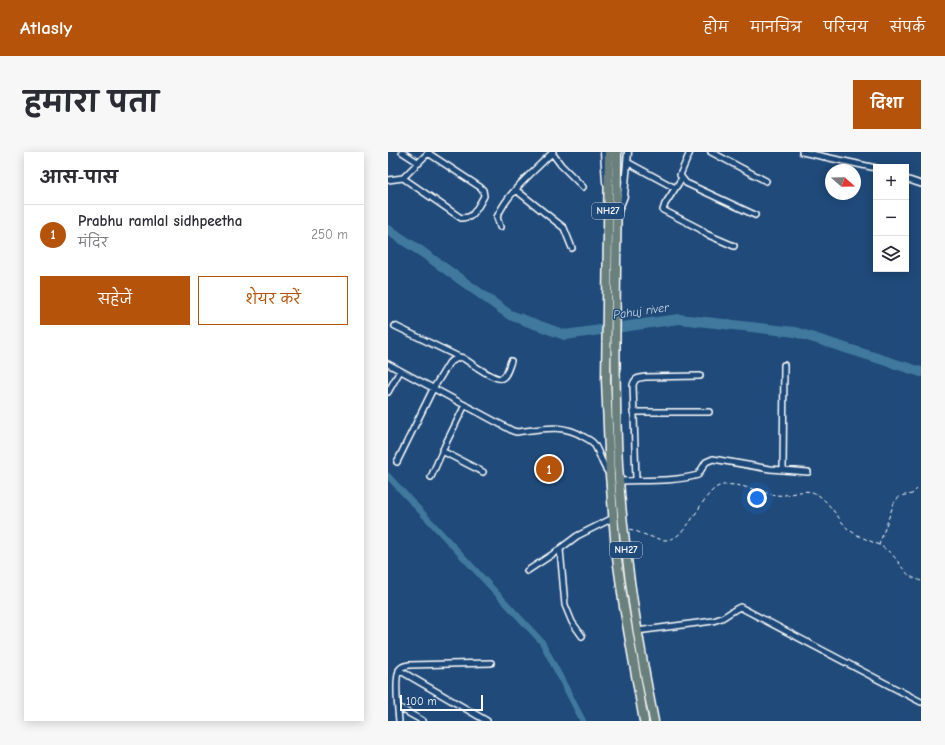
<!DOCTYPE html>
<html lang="hi">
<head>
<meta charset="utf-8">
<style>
  :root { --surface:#fff; --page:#f7f7f7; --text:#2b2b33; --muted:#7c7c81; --line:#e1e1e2; --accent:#b45309 }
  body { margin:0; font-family:"Comic Neue","Playpen Sans Deva",sans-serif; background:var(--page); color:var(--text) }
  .controls { position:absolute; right:12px; top:12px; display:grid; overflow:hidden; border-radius:0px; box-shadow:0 2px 10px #0003 }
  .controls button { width:36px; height:36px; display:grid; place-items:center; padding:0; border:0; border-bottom:1px solid var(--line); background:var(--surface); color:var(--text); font:20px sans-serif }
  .compass { position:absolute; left:437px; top:12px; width:36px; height:36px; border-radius:50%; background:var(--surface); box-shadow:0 2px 10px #0003; rotate:110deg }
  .scale { position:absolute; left:12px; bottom:10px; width:83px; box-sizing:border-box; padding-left:4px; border:2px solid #fff; border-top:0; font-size:11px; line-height:14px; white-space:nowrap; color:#fff; -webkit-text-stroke:3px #1f4a7a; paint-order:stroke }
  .you { position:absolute; left:369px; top:346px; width:14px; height:14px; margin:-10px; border:3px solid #fff; border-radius:50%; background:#1a73e8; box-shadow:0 0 0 6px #1a73e833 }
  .badge { display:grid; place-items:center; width:26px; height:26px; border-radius:50%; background:var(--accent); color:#fff; font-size:13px; font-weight:700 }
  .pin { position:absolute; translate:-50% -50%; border:2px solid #fff; box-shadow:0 1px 4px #0006 }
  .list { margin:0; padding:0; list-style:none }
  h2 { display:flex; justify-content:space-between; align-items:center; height:52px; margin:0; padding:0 16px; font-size:17px }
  h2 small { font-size:13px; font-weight:400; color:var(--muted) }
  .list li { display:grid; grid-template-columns:26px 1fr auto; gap:12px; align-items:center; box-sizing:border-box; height:60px; padding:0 16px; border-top:1px solid var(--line) }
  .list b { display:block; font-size:15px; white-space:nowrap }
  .list p { margin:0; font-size:13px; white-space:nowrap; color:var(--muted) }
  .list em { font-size:13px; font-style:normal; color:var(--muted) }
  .actions { display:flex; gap:8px; padding:12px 16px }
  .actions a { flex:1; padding:9px 0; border:1px solid var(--accent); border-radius:0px; text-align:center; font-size:14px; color:var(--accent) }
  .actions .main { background:var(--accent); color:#fff }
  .icon { flex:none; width:22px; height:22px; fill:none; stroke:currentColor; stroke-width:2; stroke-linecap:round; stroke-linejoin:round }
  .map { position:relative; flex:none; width:533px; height:569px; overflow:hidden; border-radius:0px }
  header { display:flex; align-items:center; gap:24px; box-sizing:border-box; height:56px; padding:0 20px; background:var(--accent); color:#fff }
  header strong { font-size:19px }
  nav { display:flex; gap:22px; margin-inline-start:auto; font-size:14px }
  .intro { display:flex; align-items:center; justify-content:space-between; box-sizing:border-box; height:96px; padding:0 24px }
  h1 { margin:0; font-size:28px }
  .button { padding:10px 18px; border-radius:0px; background:var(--accent); color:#fff; font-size:14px; font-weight:700 }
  main { display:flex; gap:24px; padding:0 24px }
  aside { flex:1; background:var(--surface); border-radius:0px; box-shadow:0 2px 10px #0003 }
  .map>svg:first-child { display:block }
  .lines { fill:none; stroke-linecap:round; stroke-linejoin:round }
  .canal { stroke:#41799d; stroke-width:6 }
  .river { stroke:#41799d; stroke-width:10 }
  .minor-casing { stroke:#fff; stroke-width:8 }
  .tertiary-casing { stroke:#fff; stroke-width:9 }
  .trunk-casing { stroke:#fff; stroke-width:11 }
  .path { stroke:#fff; stroke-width:1; stroke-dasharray:4 3; stroke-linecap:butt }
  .minor { stroke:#1f4a7a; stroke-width:5 }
  .tertiary { stroke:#1f4a7a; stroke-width:6 }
  .trunk { stroke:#6a807d; stroke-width:8 }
  .labels { text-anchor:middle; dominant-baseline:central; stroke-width:3; stroke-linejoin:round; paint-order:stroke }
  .shield { fill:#1f4a7a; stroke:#bcc9d7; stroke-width:1 }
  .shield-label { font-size:10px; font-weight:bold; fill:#fff }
  .water-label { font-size:12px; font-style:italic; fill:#d0dee6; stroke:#1f4a7a }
</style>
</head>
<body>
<header>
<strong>Atlasly</strong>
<nav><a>होम</a><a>मानचित्र</a><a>परिचय</a><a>संपर्क</a></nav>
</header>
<div class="intro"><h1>हमारा पता</h1><a class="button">दिशा</a></div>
<main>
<aside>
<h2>आस-पास<small></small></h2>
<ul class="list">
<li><span class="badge">1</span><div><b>Prabhu ramlal sidhpeetha</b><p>मंदिर</p></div><em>250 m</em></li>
</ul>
<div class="actions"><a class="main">सहेजें</a><a>शेयर करें</a></div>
</aside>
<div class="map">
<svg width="533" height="569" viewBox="0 0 533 569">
  <rect width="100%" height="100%" fill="#1f4a7a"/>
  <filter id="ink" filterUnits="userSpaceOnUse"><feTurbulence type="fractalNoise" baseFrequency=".025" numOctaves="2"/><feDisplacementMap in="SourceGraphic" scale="8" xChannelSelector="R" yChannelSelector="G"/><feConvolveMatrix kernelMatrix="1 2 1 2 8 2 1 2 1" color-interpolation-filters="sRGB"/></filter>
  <g filter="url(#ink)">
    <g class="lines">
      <path class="canal" d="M 0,324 L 154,490 L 195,569"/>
      <path class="river" d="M 0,78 L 34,100 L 122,163 L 177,183 L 291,167 L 407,180 L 533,220"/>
      <defs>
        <path id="minor" d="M 14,0 L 31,11
          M 302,0 L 292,23 L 294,26 L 298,31 L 367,63
          M 323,0 L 378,29
          M 414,0 L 488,16
          M 164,1 L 173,13 L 195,35
          M 239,10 L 287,36
          M 15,26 L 73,66 L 81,65 L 85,62 L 91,53 L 96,44 L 95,38 L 92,35 L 40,1
          M 294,26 L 277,52 L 275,58 L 312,77 L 318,82 L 346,94
          M 518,27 L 533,32
          M 0,28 L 15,26 L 41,0
          M 128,38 L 176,76 L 184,96
          M 112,75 L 109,65 C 121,39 145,20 165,0
          M 7,174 L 71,205
          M 0,212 L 125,279 L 129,280 C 153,277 175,271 196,285 C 200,287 204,289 206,292 C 213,303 213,312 222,323
          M 0,240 L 12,219
          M 245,260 L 321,260
          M 54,299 L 95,320
          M 9,310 L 45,237 L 61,211 L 71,205 L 75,206 C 81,210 109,230 114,226 C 119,224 121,214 123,209
          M 395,318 L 396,213
          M 43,325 L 58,291 L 77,253
          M 248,328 L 245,233 C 247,226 250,226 257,225 L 312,224
          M 232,329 C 258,328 285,330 310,323 L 318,310 L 325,307 L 382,317 L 420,320
          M 172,397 L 177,453 L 184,470 L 194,484
          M 139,419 L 165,402 L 189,384 L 225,366
          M 249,479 L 325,469 L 334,466 L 348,457 L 352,455 L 533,550
          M 11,518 L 99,569
          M 10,555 L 35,569
          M 11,569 C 10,559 6,523 12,517 C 14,514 17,514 21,513 L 103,511"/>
        <path id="tertiary" d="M 216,0 L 218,30
          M 230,59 L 236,44 L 240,0"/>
        <path id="trunk" d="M 221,0 L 218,228 L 222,323 L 228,399 L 236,455 L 256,569
          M 229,0 C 229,104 225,208 230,312 C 235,398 249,484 266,569"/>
      </defs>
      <use href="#minor" class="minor-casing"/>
      <use href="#tertiary" class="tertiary-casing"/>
      <use href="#trunk" class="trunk-casing"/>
      <path class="path" d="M 242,377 C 253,381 266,387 277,388 C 300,388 311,346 329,335 C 344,327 372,341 388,343 C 400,345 413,337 424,340 C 438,344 450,367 460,377 C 474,388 488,389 500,399 C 509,405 513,417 522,424 C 525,426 529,427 533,429
        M 491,393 L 506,351 C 513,342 513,344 524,342 L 529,337"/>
      <use href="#minor" class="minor"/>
      <use href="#tertiary" class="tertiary"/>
      <use href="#trunk" class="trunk"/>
    </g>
  </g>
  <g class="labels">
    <g class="shield">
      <rect x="204" y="51" width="32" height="16" rx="3"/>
      <rect x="222" y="390" width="32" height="16" rx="3"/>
    </g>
    <g class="shield-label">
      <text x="220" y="59">NH27</text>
      <text x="238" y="398">NH27</text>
    </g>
    <g class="water-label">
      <text transform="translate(253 159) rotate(-8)">Pahuj river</text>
    </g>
  </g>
</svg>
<div class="controls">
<button>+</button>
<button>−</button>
<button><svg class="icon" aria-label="layers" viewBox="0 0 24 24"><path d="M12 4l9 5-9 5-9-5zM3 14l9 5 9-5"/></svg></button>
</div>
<svg class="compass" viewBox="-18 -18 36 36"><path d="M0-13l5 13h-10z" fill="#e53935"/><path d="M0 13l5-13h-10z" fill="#7c7c81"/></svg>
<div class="scale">100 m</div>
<div class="you"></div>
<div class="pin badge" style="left:161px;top:317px">1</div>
</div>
</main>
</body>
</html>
